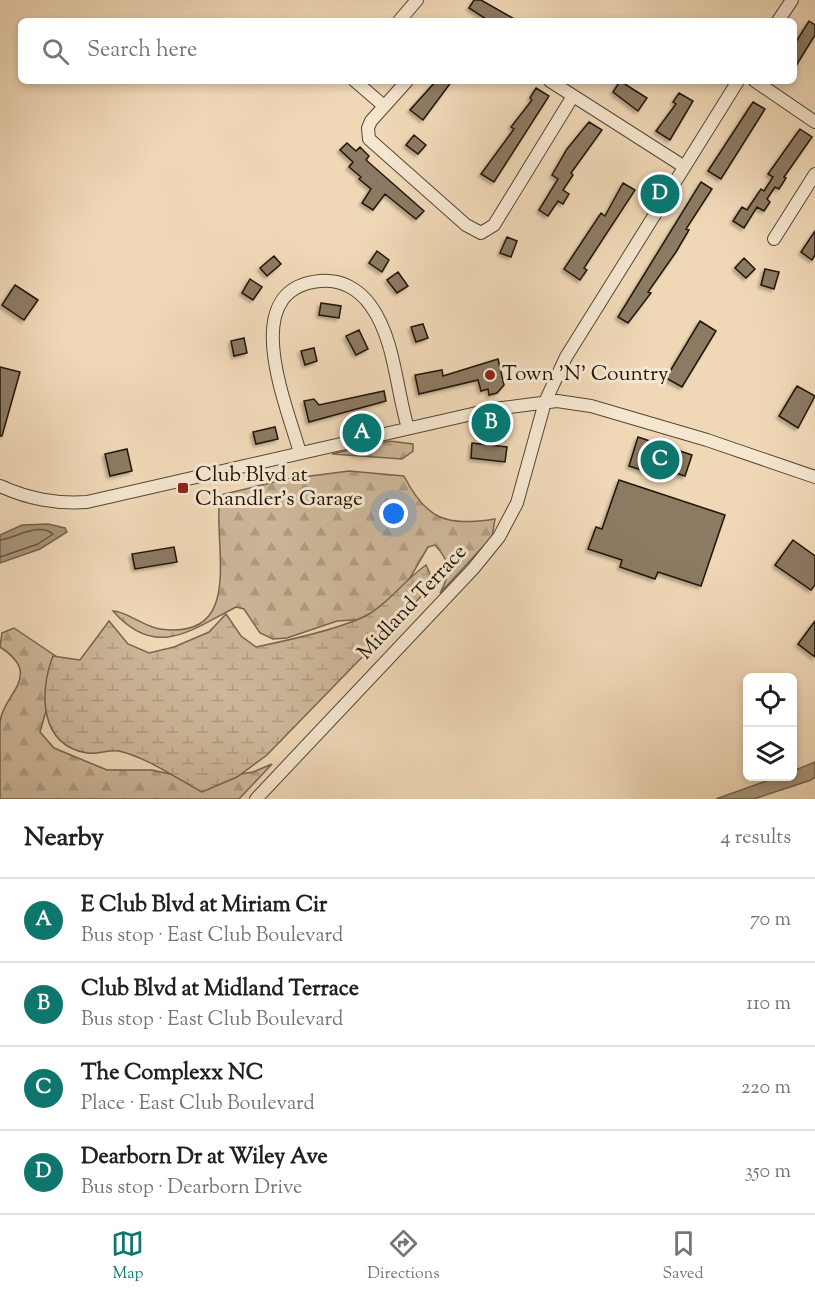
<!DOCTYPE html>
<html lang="en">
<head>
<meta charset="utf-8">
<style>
  :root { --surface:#fff; --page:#f2f2f2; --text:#202124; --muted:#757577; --line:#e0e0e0; --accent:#0f766e }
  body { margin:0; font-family:"Sorts Mill Goudy",serif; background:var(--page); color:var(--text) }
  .controls { position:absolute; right:18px; bottom:18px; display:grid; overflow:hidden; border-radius:9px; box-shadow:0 3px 9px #0003 }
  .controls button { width:54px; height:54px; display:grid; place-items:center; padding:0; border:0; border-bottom:2px solid var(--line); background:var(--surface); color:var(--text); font:30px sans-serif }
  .you { position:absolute; left:394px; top:514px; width:21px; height:21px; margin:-15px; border:4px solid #fff; border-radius:50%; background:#1a73e8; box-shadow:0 0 0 9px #1a73e833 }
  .badge { display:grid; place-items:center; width:39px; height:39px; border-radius:50%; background:var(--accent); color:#fff; font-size:20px; font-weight:700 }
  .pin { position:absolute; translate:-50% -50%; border:3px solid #fff; box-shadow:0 2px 6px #0006 }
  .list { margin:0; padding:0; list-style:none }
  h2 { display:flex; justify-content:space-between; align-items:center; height:78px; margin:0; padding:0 24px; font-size:26px }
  h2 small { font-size:20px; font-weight:400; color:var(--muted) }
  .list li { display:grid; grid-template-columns:39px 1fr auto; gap:18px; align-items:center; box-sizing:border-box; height:84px; padding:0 24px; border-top:2px solid var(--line) }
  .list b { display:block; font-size:22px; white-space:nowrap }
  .list p { margin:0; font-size:20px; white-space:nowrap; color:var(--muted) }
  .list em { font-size:20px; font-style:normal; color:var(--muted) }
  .icon { flex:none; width:33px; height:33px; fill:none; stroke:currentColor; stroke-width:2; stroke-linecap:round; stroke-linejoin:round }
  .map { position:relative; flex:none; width:815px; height:799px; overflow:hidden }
  .search { position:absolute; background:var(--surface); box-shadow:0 3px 9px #0003; left:18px; right:18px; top:18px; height:66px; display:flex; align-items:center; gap:15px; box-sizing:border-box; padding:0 21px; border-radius:9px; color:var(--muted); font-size:22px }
  .sheet { height:414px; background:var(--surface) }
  nav { display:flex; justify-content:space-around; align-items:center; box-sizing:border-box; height:84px; border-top:2px solid var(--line); background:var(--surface); font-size:16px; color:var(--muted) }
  nav a { display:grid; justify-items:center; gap:3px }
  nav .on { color:var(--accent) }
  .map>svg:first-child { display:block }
  .forest { fill:url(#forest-firs); stroke:#766650; stroke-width:1.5 }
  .wetland { fill:url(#wetland-marsh); stroke:#766650; stroke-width:1.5 }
  .water { fill:#a9967b; stroke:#72624d; stroke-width:1.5 }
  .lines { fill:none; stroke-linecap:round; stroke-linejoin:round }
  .shore { stroke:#645641; stroke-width:1.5 }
  .building { fill:#8c7a63; stroke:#201507; stroke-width:1.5; filter:url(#shadow) }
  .minor-casing { stroke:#544633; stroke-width:14 }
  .minor { stroke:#f5e6d0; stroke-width:12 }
  .poi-dot { fill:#8f2418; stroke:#f5e6d0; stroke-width:2 }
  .labels { text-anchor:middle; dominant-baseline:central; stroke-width:6; stroke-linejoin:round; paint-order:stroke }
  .poi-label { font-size:21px; fill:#201507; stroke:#f5e6d0; text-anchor:start }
  .street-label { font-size:21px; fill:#201507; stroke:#f5e6d0 }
</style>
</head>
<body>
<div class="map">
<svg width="815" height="799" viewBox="0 0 815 799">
  <defs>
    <pattern id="forest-firs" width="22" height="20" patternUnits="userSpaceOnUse" patternTransform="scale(1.5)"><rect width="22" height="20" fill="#cdb799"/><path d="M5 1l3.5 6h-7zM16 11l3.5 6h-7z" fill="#b09c82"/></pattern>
    <pattern id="wetland-marsh" width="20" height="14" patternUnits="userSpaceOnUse" patternTransform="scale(1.5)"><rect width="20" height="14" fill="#cdb799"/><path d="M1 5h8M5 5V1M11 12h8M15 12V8" fill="none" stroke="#b09c82"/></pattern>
    <filter id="shadow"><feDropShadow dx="-2.5" dy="2.5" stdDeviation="1.5" flood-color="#0004"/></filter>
  </defs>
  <rect width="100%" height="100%" fill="#f0d8b7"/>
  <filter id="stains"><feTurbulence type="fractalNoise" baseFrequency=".00333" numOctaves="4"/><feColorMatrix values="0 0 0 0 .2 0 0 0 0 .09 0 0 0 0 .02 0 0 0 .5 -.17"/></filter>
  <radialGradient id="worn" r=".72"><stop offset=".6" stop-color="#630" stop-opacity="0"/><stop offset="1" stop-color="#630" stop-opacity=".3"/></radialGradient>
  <path class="forest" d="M 389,441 L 413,444 L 413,451 L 402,459 L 332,454 Z
    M 349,471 L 404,476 C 427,521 447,526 495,519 L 492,537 L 440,593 C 451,573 451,562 435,545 L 428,547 L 407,583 L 368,619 L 337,621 L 287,638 L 273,639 L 260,633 L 244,609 L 236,607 C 191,630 156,660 113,611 C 126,611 144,627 160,629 C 247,641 212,544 220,495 L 287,479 Z
    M 14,628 L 66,663 L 48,704 L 40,732 L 54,748 L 107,770 L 152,770 L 201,781 L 253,772 L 272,764 L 239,799 L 0,799 C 0,774 0,748 0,723 C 2,694 45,676 0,647 L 2,633 Z"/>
  <path class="wetland" d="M 426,565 L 434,583 L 267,755 L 237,777 L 202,792 C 176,778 148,758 119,751 C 109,749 97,755 87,753 C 39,745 39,692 53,656 L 80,660 L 109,621 L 128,644 L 149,653 L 174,647 L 209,632 L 226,614 L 241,636 L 256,647 C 285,641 345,628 369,614 C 388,603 406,579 426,565 Z"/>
  <path class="water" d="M 48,524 L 65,528 L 67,532 L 40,549 L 0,563 L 0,535 L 22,525 Z
    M 815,762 L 815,777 L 811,780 L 754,799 L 716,799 L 777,777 L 792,776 L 793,771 Z"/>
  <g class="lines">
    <path class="shore" d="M 0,540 C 16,538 38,522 53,534 L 38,544 L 0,557"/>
  </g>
  <path class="building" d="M 474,0 L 481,0 L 518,21 L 489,21 L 469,8 Z
    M 809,21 L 815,25 L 815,35 L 794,69 L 794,45 Z
    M 436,81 L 452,81 L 423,120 L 410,110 Z
    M 620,81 L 647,98 L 638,111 L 613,92 Z
    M 536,88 L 549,96 L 494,182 L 481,174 L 514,129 L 511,127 L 532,100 L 530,98 Z
    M 679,93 L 693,101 L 670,140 L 656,131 L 676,104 L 673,102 Z
    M 753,102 L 765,109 L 721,179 L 708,171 Z
    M 589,122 L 602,130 L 571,173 L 573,175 L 563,190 L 569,194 L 563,204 L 558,201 L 548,216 L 539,210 L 558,179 L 552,175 L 567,149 Z
    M 800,129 L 812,137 L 784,177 L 786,178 L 779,189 L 775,187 L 767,199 L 770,202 L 764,211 L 757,207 L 744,228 L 733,221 L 742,207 L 747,210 L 761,189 L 764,191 L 773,177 L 768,174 Z
    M 414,135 L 426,145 L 418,154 L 406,145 Z
    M 347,143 L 356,151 L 360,147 L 369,156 L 366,160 L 424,211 L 416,219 L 385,194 L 373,210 L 362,203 L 371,189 L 359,179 L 361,177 L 349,167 L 353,162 L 340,150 Z
    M 701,182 L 712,189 L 686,229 L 689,230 L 676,252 L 648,292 L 651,293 L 628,323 L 618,317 Z
    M 623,183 L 635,190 L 584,268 L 587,270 L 580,280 L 564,269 L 601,213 L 605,216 Z
    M 815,231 L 815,255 L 812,260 L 801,252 Z
    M 507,237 L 517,241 L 511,257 L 500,253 Z
    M 377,251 L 389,260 L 382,272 L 369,263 Z
    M 274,256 L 281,264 L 267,276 L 260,268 Z
    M 744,258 L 755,269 L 746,278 L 735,268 Z
    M 765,269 L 779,272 L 774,289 L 761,285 Z
    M 398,272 L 408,286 L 397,293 L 387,280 Z
    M 250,279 L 262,287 L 253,300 L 242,293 Z
    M 15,285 L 38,300 L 24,320 L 2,305 Z
    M 321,303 L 341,306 L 339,318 L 319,315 Z
    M 700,321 L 716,331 L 682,387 L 666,378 Z
    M 423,324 L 428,338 L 416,342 L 411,327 Z
    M 359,330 L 368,349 L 356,355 L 346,336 Z
    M 244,338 L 247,353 L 234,356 L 231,341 Z
    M 314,348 L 317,361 L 305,365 L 301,351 Z
    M 498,359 L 504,385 L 497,393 L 489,395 L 488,389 L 481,391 L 478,380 L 419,394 L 415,375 L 442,370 L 443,376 Z
    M 0,367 L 20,372 L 2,436 L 0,436 Z
    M 797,386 L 815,396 L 798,428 L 779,416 Z
    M 384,391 L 386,401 L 309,422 L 304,401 L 314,399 L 319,405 Z
    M 275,427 L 278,439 L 256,444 L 253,432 Z
    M 638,437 L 692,455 L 685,476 L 653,466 L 651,473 L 629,466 Z
    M 472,443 L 507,447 L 505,462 L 471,458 Z
    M 127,449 L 132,471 L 110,476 L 105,454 Z
    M 619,480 L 725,515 L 701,586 L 658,572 L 655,579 L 620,567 L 622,560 L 588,549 L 596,527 L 602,529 Z
    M 793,540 L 815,556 L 815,585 L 811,590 L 775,565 Z
    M 174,547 L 177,562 L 135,569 L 132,554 Z
    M 815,621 L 815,657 L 798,644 Z"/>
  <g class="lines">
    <defs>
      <path id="minor" d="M 399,21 L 417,0
        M 778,21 L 792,0
        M 355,81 L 384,106
        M 407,81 L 371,121 L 368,128 L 369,139 L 466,225 L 481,233 L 494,225 L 573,96
        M 550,81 L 683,166
        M 755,81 L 815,122
        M 774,239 L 815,174
        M 300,453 C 287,405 236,289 320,281 C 341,279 359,289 371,306 C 395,340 396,389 408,428
        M 0,486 C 29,499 55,504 87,502 L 494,409 L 557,401 L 591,406 L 707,440 L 815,477
        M 256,799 L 473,569 L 499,537 L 517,503 L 545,402 L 566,357 L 738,81"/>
    </defs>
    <use href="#minor" class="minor-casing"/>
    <use href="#minor" class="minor"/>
  </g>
  <g class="poi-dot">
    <circle cx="490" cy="375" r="6"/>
    <rect x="177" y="482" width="12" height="12" rx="3"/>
  </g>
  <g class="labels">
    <g class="poi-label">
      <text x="502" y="375">Town 'N' Country</text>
      <text x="195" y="476">Club Blvd at<tspan x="195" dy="24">Chandler's Garage</tspan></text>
    </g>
    <g class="street-label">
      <text transform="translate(413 603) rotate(-47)">Midland Terrace</text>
    </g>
  </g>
  <rect width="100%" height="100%" filter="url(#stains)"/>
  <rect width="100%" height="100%" fill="url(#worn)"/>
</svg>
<div class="controls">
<button><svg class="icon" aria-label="locate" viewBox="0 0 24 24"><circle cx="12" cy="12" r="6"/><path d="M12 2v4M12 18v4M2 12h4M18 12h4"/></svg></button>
<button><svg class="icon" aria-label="layers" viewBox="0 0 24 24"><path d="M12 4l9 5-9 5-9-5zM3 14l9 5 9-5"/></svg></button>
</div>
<div class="you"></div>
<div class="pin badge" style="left:362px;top:433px">A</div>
<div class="pin badge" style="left:491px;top:423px">B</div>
<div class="pin badge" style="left:660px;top:460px">C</div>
<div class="pin badge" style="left:660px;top:194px">D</div>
<div class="search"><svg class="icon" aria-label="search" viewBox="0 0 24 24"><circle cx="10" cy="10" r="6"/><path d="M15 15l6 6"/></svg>Search here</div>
</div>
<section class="sheet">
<h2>Nearby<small>4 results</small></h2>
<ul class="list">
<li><span class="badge">A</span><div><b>E Club Blvd at Miriam Cir</b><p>Bus stop · East Club Boulevard</p></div><em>70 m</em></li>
<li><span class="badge">B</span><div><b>Club Blvd at Midland Terrace</b><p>Bus stop · East Club Boulevard</p></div><em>110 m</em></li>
<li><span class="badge">C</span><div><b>The Complexx NC</b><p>Place · East Club Boulevard</p></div><em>220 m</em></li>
<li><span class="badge">D</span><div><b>Dearborn Dr at Wiley Ave</b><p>Bus stop · Dearborn Drive</p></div><em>350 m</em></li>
</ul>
</section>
<nav>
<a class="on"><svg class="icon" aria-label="map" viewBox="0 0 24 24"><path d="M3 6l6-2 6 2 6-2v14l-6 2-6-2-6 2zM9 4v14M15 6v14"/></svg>Map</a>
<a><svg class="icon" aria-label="directions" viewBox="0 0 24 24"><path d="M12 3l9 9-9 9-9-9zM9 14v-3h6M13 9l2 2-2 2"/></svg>Directions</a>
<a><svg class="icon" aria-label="saved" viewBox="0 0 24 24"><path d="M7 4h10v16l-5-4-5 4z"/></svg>Saved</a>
</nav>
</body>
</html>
